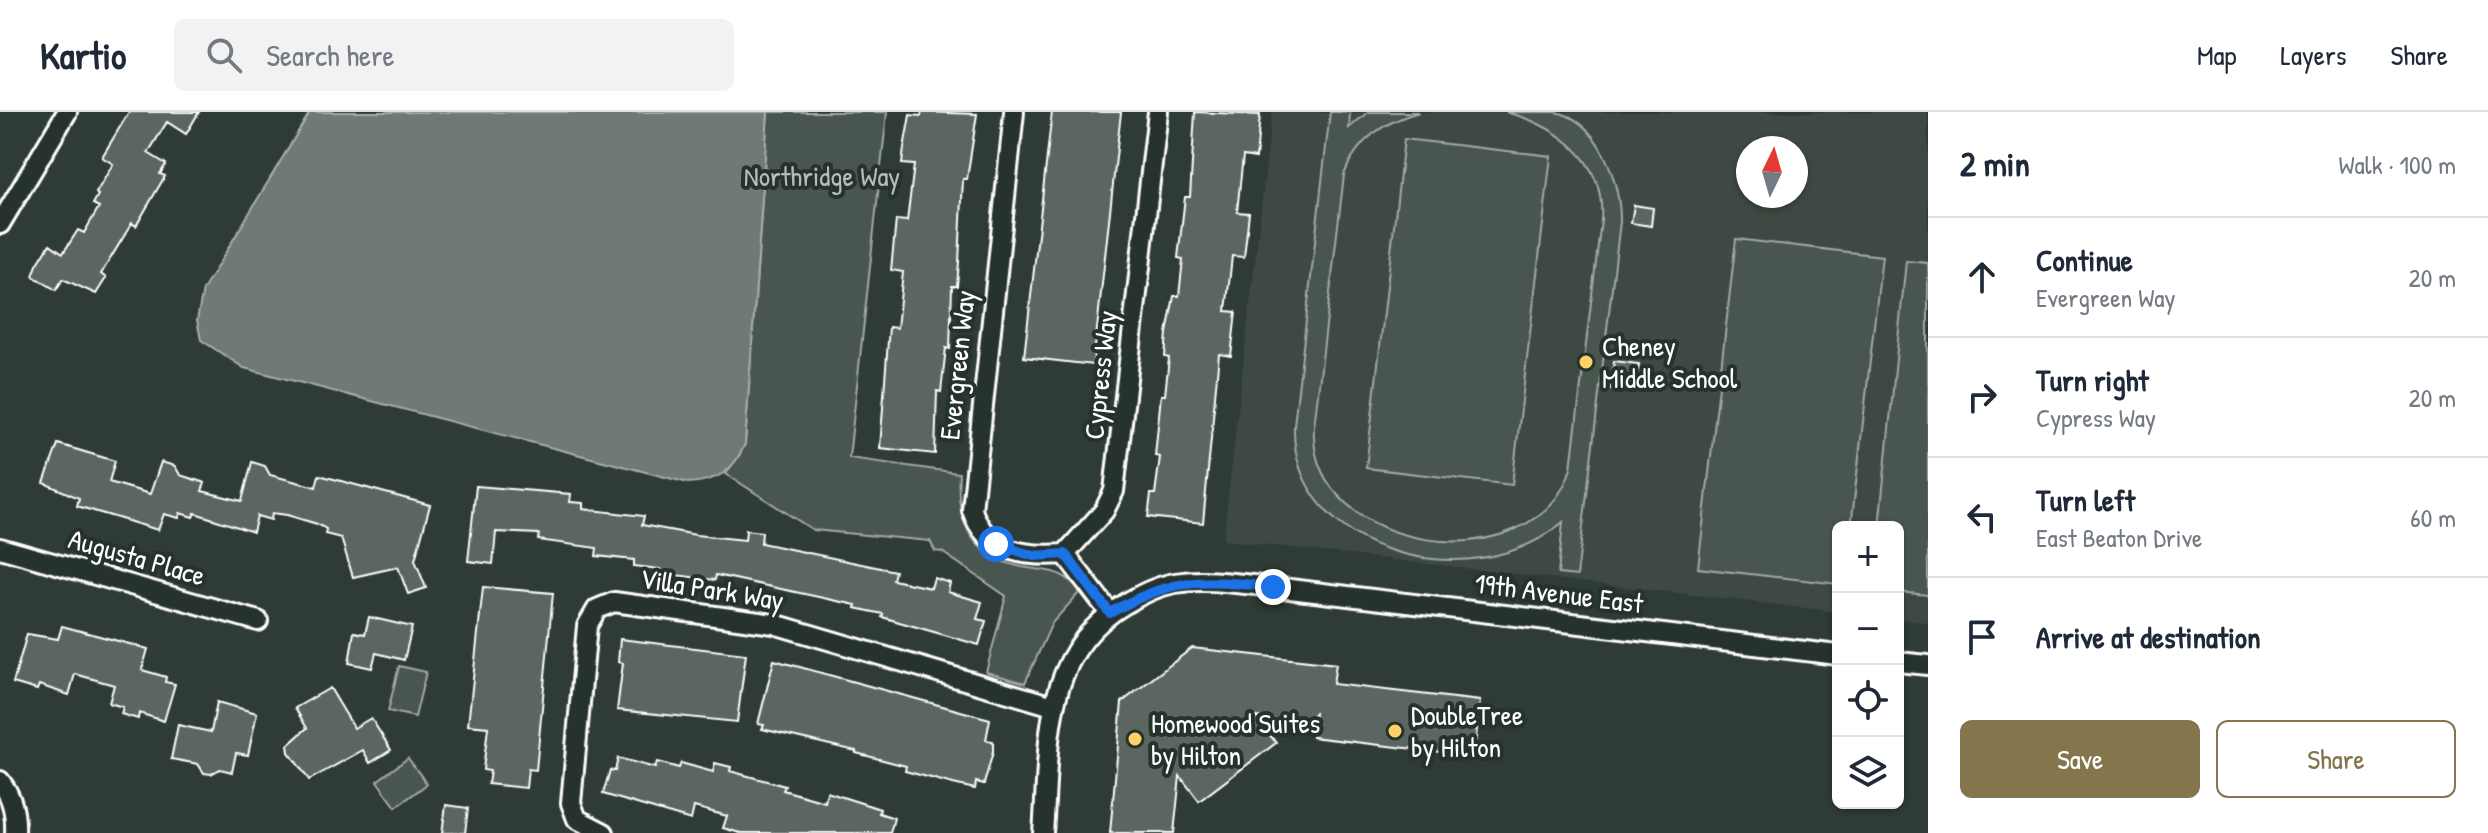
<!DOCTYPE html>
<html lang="en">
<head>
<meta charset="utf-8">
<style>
  :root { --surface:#fff; --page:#f2f2f3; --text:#1f2937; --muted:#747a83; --line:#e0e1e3; --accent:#84754c }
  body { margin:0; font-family:"Patrick Hand",sans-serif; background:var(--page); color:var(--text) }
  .controls { position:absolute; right:24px; bottom:24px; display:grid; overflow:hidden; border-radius:12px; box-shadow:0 2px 6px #0004 }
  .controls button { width:72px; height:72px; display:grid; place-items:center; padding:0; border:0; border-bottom:2px solid var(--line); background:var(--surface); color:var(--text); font:40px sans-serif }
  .compass { position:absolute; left:1736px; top:24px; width:72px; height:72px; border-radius:50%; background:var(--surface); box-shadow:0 2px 6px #0004; rotate:5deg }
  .stop { position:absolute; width:24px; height:24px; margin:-18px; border:6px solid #1a73e8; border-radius:50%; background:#fff }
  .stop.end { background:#1a73e8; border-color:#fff; box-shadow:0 2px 8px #0008 }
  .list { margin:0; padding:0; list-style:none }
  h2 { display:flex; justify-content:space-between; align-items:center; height:104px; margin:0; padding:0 32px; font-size:34px }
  h2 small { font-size:26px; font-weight:400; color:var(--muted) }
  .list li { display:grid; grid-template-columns:52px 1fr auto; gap:24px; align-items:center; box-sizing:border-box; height:120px; padding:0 32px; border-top:2px solid var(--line) }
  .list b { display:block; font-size:30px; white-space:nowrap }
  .list p { margin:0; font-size:26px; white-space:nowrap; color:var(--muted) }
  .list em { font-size:26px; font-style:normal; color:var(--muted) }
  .actions { display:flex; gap:16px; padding:24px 32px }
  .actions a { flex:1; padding:18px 0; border:2px solid var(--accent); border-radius:12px; text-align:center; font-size:28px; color:var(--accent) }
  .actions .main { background:var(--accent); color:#fff }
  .icon { flex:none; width:44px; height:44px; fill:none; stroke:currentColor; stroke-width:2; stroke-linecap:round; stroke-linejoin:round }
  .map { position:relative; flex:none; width:1928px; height:721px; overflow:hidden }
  header { display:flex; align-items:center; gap:48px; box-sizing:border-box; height:112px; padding:0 40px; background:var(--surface); border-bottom:2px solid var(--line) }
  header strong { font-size:38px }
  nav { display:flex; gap:44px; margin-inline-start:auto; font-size:28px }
  .search { width:560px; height:72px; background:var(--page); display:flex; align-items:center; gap:20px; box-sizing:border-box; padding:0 28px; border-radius:12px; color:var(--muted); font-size:30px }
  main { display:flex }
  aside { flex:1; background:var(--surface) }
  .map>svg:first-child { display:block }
  .built { fill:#3c4842; fill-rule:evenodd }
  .green { fill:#4a544f; stroke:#a4aaa7; stroke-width:2 }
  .water { fill:#707975; stroke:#a9afac; stroke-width:2 }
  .building { fill:#5b6661; stroke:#fff; stroke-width:2 }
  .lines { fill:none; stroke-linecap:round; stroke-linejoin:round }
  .street-casing { stroke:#fff; stroke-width:24 }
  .street { stroke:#26332d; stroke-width:18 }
  .route { stroke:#1a73e8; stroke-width:10 }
  .poi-dot { fill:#ffd166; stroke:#26332d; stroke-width:3 }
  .labels { text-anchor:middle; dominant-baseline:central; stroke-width:8; stroke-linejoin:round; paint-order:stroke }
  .park-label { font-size:28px; fill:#b7bbb9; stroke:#26332d }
  .poi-label { font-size:28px; fill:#fff; stroke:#26332d; text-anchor:start }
  .street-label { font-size:28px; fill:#fff; stroke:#26332d }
</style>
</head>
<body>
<header>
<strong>Kartio</strong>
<div class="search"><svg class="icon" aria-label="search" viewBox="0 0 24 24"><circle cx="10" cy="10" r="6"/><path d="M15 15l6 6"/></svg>Search here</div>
<nav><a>Map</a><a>Layers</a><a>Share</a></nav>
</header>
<main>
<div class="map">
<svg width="1928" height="721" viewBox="0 0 1928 721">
  <rect width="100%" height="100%" fill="#2f3b35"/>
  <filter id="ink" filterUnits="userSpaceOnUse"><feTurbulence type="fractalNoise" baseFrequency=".0125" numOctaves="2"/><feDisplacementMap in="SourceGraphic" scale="16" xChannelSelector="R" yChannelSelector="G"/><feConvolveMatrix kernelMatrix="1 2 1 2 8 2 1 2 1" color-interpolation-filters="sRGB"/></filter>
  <g filter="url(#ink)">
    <path class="built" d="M 1272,0 L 1928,0 L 1928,511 L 1898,507 L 1898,415 L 1838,415 L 1838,500 L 1223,428 ZM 1748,36 L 1796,36 L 1796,84 L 1748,84 Z"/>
    <path class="green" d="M 768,0 L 887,0 L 849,346 L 959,361 C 956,404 967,441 1014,453 C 1041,461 1062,453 1080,480 L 1052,511 L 1025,571 L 986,560 L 1006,484 L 942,440 L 935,439 L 930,429 L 813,418 L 726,362 L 745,332 Z
      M 1330,0 L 1350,0 L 1349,16 L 1368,0 L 1419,0 C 1384,10 1357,27 1344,63 L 1314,315 C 1307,442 1536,474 1571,356 L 1601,108 C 1606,48 1557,14 1506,0 C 1521,0 1540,0 1555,0 C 1599,7 1621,72 1620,110 L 1577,464 L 1558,462 L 1563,410 C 1477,486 1290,445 1294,313 Z
      M 1404,27 L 1551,44 L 1512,373 L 1366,356 Z
      M 1736,127 L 1882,144 L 1851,415 L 1838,415 L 1838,472 L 1698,456 Z
      M 1906,149 L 1928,151 L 1928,483 L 1898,480 L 1898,415 L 1879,415 Z
      M 399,554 L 426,560 L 415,605 L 388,599 Z
      M 408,646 L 427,672 L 396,695 L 377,669 Z"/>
    <path class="water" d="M 310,0 L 768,0 L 745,332 C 733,360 718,369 688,371 L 244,256 L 201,228 L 197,208 L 203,178 Z"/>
    <path class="building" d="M 129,0 L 199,0 L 186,22 L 167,10 L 148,41 L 166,52 L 160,62 L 165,64 L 136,114 L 132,111 L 101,162 L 106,166 L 96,182 L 63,167 L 56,178 L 33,164 L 37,153 L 50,132 L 63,141 L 78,118 L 84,121 L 99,95 L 93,92 L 98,83 L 96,81 L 113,52 L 102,45 Z
      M 922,0 L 977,2 L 967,67 L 963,67 L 959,150 L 957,174 L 952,174 L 950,237 L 946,236 L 941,280 L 937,279 L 935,342 L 880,336 L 889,215 L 897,216 L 903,160 L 891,158 L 896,108 L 907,109 L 914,53 L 902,52 L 904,36 L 910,3 L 921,4 Z
      M 1052,0 L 1121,0 L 1093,253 L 1024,245 Z
      M 1195,0 L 1260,3 L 1256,46 L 1243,44 L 1237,100 L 1249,101 L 1244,145 L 1232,144 L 1226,199 L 1236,200 L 1231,244 L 1219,242 L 1203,411 L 1148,405 L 1151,382 L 1155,382 L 1160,345 L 1155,344 L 1161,283 L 1165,283 L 1169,246 L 1165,245 L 1167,221 L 1174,184 L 1179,184 L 1183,147 L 1178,146 L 1185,85 L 1190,85 Z
      M 1634,93 L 1653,96 L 1651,114 L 1631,111 Z
      M 1614,249 L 1639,252 L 1636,279 L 1611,277 Z
      M 58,332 L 115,349 L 109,370 L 150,382 L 161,350 L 175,354 L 180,363 L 205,371 L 202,379 L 242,389 L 252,350 L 265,354 L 270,363 L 316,375 L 319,363 L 430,393 L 415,448 L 426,476 L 408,482 L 398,455 L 353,465 L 341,426 L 325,422 L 326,417 L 317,412 L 287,403 L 272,401 L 271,408 L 257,404 L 253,420 L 195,401 L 193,405 L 180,401 L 179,406 L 164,402 L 158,418 L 77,394 L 79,386 L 44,371 Z
      M 476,374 L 571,382 L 570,390 L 583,391 L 583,397 L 644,404 L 642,413 L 696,423 L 745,428 L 746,418 L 762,420 L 761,431 L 895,459 L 893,468 L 931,476 L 934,466 L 950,471 L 948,480 L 982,490 L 977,507 L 986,509 L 979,533 L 882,505 L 883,502 L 855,496 L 856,493 L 716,463 L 715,468 L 659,461 L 660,457 L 634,454 L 634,448 L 596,444 L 597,436 L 538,428 L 539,422 L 496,420 L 493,452 L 468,449 Z
      M 483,475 L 553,481 L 536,658 L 528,657 L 526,676 L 488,672 L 490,659 L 483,658 L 488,615 L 468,613 Z
      M 369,505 L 412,515 L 404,548 L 376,541 L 372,556 L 349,551 L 354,520 L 365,522 Z
      M 62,514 L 148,537 L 142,558 L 166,565 L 165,570 L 175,572 L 164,609 L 139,601 L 138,607 L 121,602 L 123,595 L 109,591 L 114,573 L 75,562 L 69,583 L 39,573 L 37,578 L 13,571 L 27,522 L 58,527 Z
      M 620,527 L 746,542 L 737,610 L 617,598 L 623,551 L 618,550 Z
      M 1192,536 L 1336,552 L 1333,572 L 1480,589 L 1474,644 L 1312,625 L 1315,601 L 1302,611 L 1256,605 L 1276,631 L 1199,689 L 1180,664 L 1174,721 L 1110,721 L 1122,590 Z
      M 774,548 L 990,607 L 986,628 L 993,629 L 993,640 L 984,672 L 976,670 L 975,677 L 953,672 L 905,659 L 906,654 L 856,641 L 856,639 L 762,617 L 764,613 L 758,612 Z
      M 330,576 L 354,616 L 371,606 L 391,638 L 370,651 L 363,638 L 309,668 L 289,640 L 288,633 L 307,616 L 295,596 Z
      M 217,590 L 257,601 L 248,643 L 236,641 L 232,660 L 220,657 L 211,662 L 204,661 L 198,652 L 171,647 L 178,613 L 211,620 Z
      M 618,646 L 655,656 L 657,650 L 679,656 L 681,651 L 713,660 L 715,651 L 731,655 L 730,659 L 785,674 L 783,678 L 825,690 L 827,680 L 880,697 L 879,701 L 894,706 L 890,721 L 740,721 L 723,716 L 727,704 L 694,695 L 691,708 L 603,682 L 610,658 L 615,659 Z
      M 446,693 L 468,696 L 465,721 L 442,721 Z"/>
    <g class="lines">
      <defs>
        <path id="street" d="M 1014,0 L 972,398 C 986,441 1026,445 1065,442
          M 0,112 L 67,0
          M 0,436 L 258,509
          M 1110,501 L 1065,442 L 1104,399 L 1114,379 L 1158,0
          M 1898,550 L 1928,553
          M 0,669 C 12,684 16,702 15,721
          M 604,721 L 577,707 L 571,691 L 587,514 L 597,497 L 614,490 L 774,512 L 1053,594
          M 1043,721 C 1050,634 1040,542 1125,492 C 1141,482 1157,474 1175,471 C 1207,466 1241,472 1273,475 L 1838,543"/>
      </defs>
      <use href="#street" class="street-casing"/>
      <use href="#street" class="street"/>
    </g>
  </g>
  <g class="lines" filter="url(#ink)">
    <path class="route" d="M 996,432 L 1034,444 L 1065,442 L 1110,501 C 1172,464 1203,468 1273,475"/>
  </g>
  <g class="poi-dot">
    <circle cx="1586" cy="250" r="8"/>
    <circle cx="1395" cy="619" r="8"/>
    <circle cx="1135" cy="627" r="8"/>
  </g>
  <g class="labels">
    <g class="park-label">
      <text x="822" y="64">Northridge Way</text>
    </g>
    <g class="poi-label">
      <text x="1602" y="234">Cheney<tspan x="1602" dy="32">Middle School</tspan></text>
      <text x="1411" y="603">DoubleTree<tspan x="1411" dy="32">by Hilton</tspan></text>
      <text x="1151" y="611">Homewood Suites<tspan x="1151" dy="32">by Hilton</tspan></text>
    </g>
    <g class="street-label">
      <text transform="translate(957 253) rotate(-84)">Evergreen Way</text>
      <text transform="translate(1100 263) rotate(-84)">Cypress Way</text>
      <text transform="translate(137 445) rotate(16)">Augusta Place</text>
      <text transform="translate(712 477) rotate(9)">Villa Park Way</text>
      <text transform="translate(1559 481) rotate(7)">19th Avenue East</text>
    </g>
  </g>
</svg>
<div class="controls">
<button>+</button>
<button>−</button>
<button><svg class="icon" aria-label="locate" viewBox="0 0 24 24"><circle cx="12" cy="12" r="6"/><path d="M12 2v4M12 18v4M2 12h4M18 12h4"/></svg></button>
<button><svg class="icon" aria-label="layers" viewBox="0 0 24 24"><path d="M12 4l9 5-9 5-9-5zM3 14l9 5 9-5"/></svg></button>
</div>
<svg class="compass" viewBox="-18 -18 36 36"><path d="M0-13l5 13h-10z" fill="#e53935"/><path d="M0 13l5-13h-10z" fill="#747a83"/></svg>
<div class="stop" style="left:996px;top:432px"></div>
<div class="stop end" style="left:1273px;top:475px"></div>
</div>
<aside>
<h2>2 min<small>Walk · 100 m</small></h2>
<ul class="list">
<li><svg class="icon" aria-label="ahead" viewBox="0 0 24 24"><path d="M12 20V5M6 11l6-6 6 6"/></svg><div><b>Continue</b><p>Evergreen Way</p></div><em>20 m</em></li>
<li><svg class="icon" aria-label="right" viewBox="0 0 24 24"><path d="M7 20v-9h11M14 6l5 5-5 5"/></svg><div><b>Turn right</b><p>Cypress Way</p></div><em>20 m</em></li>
<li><svg class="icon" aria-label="left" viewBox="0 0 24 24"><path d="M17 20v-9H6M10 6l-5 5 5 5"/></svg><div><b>Turn left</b><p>East Beaton Drive</p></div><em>60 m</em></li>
<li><svg class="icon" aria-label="arrive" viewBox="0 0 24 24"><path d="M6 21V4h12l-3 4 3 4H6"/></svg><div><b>Arrive at destination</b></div></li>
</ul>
<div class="actions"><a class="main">Save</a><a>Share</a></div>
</aside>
</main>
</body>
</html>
